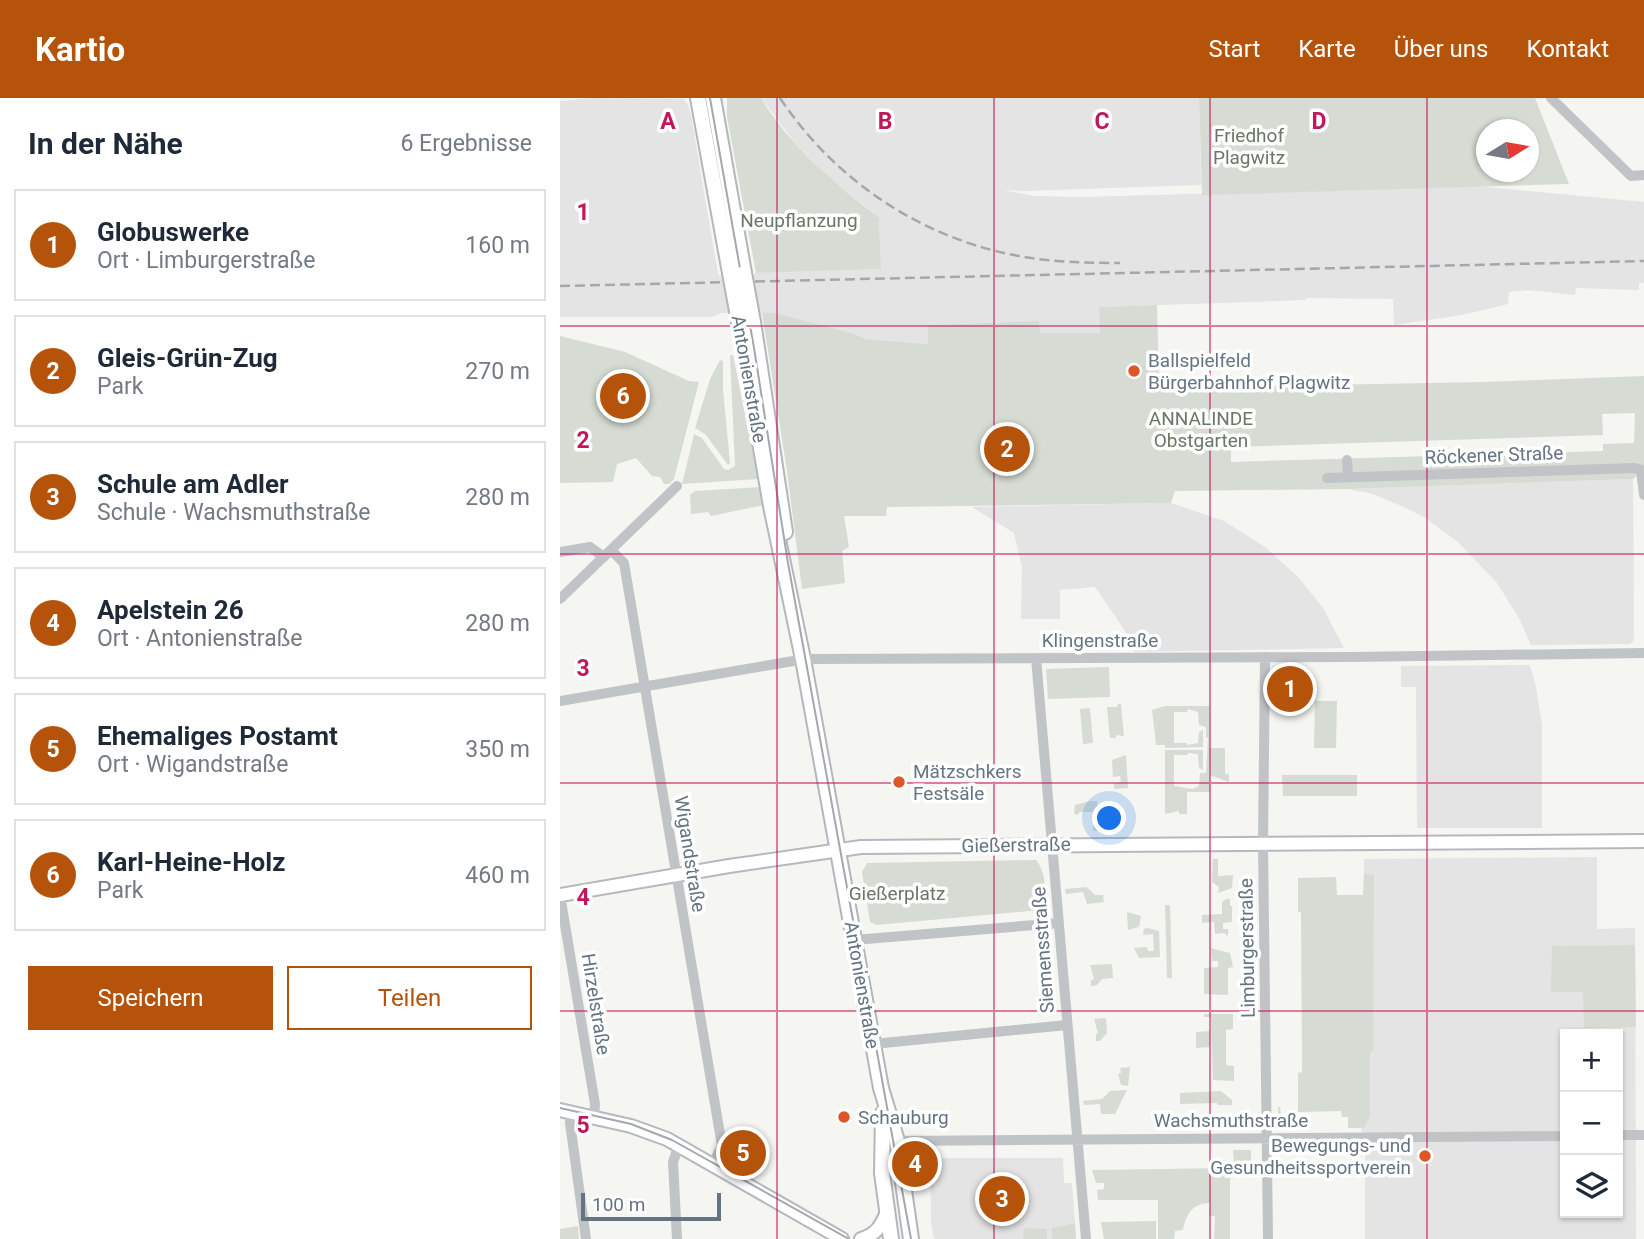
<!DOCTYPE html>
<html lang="de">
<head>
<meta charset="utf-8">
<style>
  :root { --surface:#fff; --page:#f6f6f7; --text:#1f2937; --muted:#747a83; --line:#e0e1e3; --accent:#b45309 }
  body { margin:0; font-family:Roboto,sans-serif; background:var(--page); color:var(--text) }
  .controls { position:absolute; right:21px; bottom:21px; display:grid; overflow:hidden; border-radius:0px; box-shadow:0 2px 5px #0004 }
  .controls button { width:63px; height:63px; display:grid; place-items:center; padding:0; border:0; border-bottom:2px solid var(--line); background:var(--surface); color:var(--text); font:35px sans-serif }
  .compass { position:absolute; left:916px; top:21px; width:63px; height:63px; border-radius:50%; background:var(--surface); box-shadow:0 2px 5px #0004; rotate:79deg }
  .scale { position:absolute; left:21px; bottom:18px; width:140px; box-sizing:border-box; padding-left:7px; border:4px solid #657482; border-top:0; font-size:19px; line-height:24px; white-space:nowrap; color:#657482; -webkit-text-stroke:5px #fff; paint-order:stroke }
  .you { position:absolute; left:550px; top:721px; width:24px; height:24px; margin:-18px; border:5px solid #fff; border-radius:50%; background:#1a73e8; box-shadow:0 0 0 10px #1a73e833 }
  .badge { display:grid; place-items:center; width:46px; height:46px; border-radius:50%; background:var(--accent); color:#fff; font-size:23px; font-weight:700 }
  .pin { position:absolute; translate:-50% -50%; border:4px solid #fff; box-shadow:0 2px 7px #0006 }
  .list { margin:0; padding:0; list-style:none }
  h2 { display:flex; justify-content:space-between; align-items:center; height:91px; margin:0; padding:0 28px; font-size:30px }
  h2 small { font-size:23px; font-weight:400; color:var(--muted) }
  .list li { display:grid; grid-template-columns:46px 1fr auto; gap:21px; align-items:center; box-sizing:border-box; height:112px; margin:0 14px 14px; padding:0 14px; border:2px solid var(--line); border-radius:0px }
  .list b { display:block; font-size:26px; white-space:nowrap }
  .list p { margin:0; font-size:23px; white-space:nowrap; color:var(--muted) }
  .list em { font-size:23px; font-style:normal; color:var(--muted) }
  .actions { display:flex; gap:14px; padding:21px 28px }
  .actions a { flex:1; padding:16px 0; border:2px solid var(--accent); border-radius:0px; text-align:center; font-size:24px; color:var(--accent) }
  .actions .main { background:var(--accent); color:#fff }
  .icon { flex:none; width:38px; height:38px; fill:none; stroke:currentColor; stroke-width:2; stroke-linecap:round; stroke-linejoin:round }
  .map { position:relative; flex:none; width:1084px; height:1141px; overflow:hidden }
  header { display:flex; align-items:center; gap:42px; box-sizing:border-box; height:98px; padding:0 35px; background:var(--accent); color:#fff }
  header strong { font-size:33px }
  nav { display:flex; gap:38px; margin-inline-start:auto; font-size:24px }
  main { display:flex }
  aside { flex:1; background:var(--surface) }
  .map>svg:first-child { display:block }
  .built { fill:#e3e4e3; fill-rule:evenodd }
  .green { fill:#d6dcd3; fill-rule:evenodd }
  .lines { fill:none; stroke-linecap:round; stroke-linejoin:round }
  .secondary-casing { stroke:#b5b9be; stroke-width:16 }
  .primary-casing { stroke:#b3b7bb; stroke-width:18 }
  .street { stroke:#c0c4c7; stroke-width:10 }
  .secondary { stroke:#fff; stroke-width:12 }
  .primary { stroke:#fff; stroke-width:14 }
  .tram { stroke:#a3a8ae; stroke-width:2 }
  .rail { stroke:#a3a8ae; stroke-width:2.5; stroke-dasharray:10 5; stroke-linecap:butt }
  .primary-bridge-casing { stroke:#b3b7bb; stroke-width:18; stroke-linecap:butt }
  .primary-bridge { stroke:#fff; stroke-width:14 }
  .grid { fill:none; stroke:#c2185b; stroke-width:2; stroke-opacity:0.55 }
  .poi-dot { fill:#de5729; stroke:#fff; stroke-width:2.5 }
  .labels { text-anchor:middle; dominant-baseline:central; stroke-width:7; stroke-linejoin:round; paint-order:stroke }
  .park-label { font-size:19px; fill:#677964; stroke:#fff }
  .poi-label { font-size:19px; fill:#657482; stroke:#fff; text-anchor:start }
  .street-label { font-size:19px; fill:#657482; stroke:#fff }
  .grid-label { font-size:23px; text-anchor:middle; font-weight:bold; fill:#c2185b; stroke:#fff; stroke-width:7; stroke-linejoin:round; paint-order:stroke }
</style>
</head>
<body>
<header>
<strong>Kartio</strong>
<nav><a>Start</a><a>Karte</a><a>Über uns</a><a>Kontakt</a></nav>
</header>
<main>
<aside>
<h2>In der Nähe<small>6 Ergebnisse</small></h2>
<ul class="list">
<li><span class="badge">1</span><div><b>Globuswerke</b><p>Ort · Limburgerstraße</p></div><em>160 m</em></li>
<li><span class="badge">2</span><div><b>Gleis-Grün-Zug</b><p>Park</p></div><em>270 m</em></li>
<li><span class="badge">3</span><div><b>Schule am Adler</b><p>Schule · Wachsmuthstraße</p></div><em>280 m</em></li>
<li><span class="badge">4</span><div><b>Apelstein 26</b><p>Ort · Antonienstraße</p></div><em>280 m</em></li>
<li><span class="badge">5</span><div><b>Ehemaliges Postamt</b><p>Ort · Wigandstraße</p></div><em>350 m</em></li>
<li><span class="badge">6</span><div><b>Karl-Heine-Holz</b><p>Park</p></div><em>460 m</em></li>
</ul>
<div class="actions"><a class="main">Speichern</a><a>Teilen</a></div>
</aside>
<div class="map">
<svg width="1084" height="1141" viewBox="0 0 1084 1141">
  <rect width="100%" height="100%" fill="#f5f5f2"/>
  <path class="built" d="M 31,0 L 124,1 L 129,9 L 131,17 L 158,176 L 161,179 L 191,178 L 196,175 L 321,171 L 319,119 L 267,78 L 235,45 L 201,0 L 639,0 L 641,87 L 464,93 L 443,92 L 474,98 L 521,99 L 916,88 L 1084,104 L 1084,185 L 1079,185 L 1079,192 L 1016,190 L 1015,197 L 968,192 L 949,194 L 948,206 L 902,217 L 834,227 L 833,201 L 746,200 L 745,202 L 540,209 L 540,235 L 480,235 L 479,223 L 368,227 L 368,246 L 306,241 L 292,235 L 215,215 L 162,215 L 151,219 L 0,219 L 0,3 Z
    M 1073,381 L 1074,542 L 1070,546 L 971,547 L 959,520 L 937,485 L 898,444 L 864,419 L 839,407 L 813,396 L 787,391 Z
    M 611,405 L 664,423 L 705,449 L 739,480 L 763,510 L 784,550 L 574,554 L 564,531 L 535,489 L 500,492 L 500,521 L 461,521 L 462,470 L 454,435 L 412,409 Z
    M 970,567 L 976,589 L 982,628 L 982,730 L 857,730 L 856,589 L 841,589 L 841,568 Z
    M 1037,759 L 1037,831 L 1075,830 L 1076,1141 L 805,1141 L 805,1048 L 801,1030 L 804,761 ZM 1005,936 L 1058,936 L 1058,1115 L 1005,1115 Z
    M 370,1060 L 503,1060 L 504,1085 L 512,1085 L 515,1125 L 492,1130 L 492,1141 L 374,1141 L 371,1125 Z"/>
  <path class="green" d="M 167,0 L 201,0 C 230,48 275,86 319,119 L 321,171 L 196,175 L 167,19 Z
    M 639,0 L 975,0 L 1009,86 L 642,97 ZM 926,32 L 968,32 L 968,74 L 926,74 Z
    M 597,207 L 599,290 L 923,284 L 1084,278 L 1084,371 L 1073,381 L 787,391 L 615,393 L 611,405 L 327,409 L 326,418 L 284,418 L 289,449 L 282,453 L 285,485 L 242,491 L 227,373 L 202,215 L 215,215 L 292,235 L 306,241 L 368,246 L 368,227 L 479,223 L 480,235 L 540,235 L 539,209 ZM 1075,315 L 1074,345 L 1043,346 L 1043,353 L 671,364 L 671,350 L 673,349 L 1043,337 L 1042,316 Z
    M 0,238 L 65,254 L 129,283 L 139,284 L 114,381 L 109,386 L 104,386 L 100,379 L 92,378 L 76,360 L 57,366 L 53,384 L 0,385 Z
    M 170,257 L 173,257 L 198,381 L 122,386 L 134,336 L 142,340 L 164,371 L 168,372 L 175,368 Z
    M 160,262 L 163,263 L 163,291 L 170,365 L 168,367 L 146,337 L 135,330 L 150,281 Z
    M 201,389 L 204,407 L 151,418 L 148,414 L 131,416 L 130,397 L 135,393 Z
    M 549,569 L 550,599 L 488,601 L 486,571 Z
    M 755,603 L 777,603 L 776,650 L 754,650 Z
    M 558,606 L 561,606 L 564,638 L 556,637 L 556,640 L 550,640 L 547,609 L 557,609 Z
    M 605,608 L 649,608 L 649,650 L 665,650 L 665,676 L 669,676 L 669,684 L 650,677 L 650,694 L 627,694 L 627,716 L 619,716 L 619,713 L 605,716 L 605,652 L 643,652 L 643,672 L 639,670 L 638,656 L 628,655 L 627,657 L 614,657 L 614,688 L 632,691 L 639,688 L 640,675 L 646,675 L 648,640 L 646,639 L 646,629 L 639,627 L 638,614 L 628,611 L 627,614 L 614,614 L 614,645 L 627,645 L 627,647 L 638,645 L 639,634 L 643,632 L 643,649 L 605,650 L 605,647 L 596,647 L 592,612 Z
    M 530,610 L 533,645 L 523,646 L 520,611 Z
    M 566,657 L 568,690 L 554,691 L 554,686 L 561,684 L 560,678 L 553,679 L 552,662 Z
    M 722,677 L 797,677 L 797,698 L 723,698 Z
    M 530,703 L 537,703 L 538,733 L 533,733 L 533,714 L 520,714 L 517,717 L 514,715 L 515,707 Z
    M 653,761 L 658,761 L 658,778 L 673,777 L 672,790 L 658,795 L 659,789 L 652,784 Z
    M 476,762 C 486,773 488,800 481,812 L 317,827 L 310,824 L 302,774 L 307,765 Z
    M 804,776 L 814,777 L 813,953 L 810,954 L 810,1018 L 804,1030 L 788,1030 L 788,1019 L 782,1019 L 781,1013 L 738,1014 L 738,975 L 742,974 L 741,814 L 738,814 L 738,780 L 776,779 L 777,797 L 803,797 Z
    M 527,789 L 535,797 L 543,797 L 544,804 L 527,806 L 523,794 L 506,796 L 505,791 Z
    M 666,801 L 670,801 L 670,808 L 672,808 L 672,824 L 663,825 L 663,831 L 668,831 L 668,838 L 664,835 L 655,836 L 654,824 L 642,825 L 642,817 L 662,816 L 662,804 Z
    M 605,807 L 610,807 L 612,880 L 607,880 Z
    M 567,814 L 581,818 L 579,829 L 568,832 Z
    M 587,830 L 599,833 L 600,859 L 579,860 L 574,850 L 587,849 L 588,853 L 594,853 L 593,836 L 583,837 L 584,831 Z
    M 1075,847 L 1076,929 L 1024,930 L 1023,894 L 991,894 L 992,848 Z
    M 651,850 L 670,855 L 673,869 L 668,870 L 668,897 L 644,896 L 644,870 L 658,869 L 658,863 L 652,863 Z
    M 552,866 L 553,880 L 542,881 L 537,887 L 531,888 L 531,882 L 534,881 L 530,867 Z
    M 644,916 L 673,916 L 673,931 L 666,932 L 666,967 L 674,968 L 674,983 L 653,982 L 651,919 L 644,919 Z
    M 546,920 L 547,935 L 540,943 L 536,943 L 536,936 L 538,935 L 534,921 Z
    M 650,933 L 650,949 L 636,950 L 636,934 Z
    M 570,969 L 568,988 L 561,987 L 558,976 L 561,975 L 560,970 Z
    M 567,992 L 555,1016 L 541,1016 L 540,1006 L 524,1007 L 523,1003 L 542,1001 L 550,993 Z
    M 661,993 L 672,1002 L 672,1007 L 658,1007 L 657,1005 L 620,1006 L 620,995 Z
    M 718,1009 L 720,1009 L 721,1018 L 732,1018 L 732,1031 L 719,1031 Z
    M 673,1052 L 691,1052 L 691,1064 L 674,1064 Z
    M 668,1070 L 669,1076 L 664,1080 L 670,1080 L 670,1141 L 654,1141 L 655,1118 L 649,1118 L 650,1105 C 633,1105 626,1116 623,1132 L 615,1133 L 614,1141 L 598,1141 L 598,1102 L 538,1102 L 537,1092 L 544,1091 L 544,1085 L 536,1085 L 532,1072 Z
    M 596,1123 L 596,1141 L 544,1141 L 541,1124 Z
    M 515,1125 L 516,1141 L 492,1141 L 492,1130 Z
    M 18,1128 L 19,1141 L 0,1141 L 0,1131 Z
    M 464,1130 L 487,1131 L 487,1141 L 463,1141 Z"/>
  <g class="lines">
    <defs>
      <path id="secondary" d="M 0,797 L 169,768 L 301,749 L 1084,743
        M 0,1012 L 71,1028 L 107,1041 L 282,1141
        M 301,1141 C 316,1137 321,1128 327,1114"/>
      <path id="primary" d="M 138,0 L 170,175
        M 153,0 L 184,175
        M 179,224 L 211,408 L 243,561 L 321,990 L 337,1043 L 351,1141
        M 193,224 L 225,434
        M 323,1015 L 322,1075 L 331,1141"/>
    </defs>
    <use href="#secondary" class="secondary-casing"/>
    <use href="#primary" class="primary-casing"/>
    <path class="street" d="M 991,0 L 1071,78 L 1084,77
      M 787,362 L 788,378
      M 767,380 L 1075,370 L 1081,372 L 1084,397
      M 51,452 L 64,465 L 162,1048 L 152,1067
      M 0,454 L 30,449 L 44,459
      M 0,501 L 117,388
      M 705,559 L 703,747 L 708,1141
      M 476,560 L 526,1141
      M 0,603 L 245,561 L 792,559 L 1084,555
      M 0,797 L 35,1006 L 34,1020
      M 294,842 L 499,825
      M 313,946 L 507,927
      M 11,1015 L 10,1025 L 26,1141
      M 1058,1037 L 1084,1037
      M 337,1043 L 1005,1038
      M 117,1141 L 113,1064 L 119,1047"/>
    <use href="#secondary" class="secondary"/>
    <use href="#primary" class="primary"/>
    <path class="tram" d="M 150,0 L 194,250 L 228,465 L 351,1141
      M 0,1010 L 71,1026 L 112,1042 L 289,1141"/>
    <path class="rail" d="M 220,0 C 276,84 364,142 464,159 C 495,164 527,165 560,165
      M 0,188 L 1084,163"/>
    <defs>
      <path id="primary-bridge" d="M 170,175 L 179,224
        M 184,175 L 193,224"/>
    </defs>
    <use href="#primary-bridge" class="primary-bridge-casing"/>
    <use href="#primary-bridge" class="primary-bridge"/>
  </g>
  <path class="grid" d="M 217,0 L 217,1141M 434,0 L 434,1141M 650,0 L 650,1141M 867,0 L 867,1141M 0,228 L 1084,228M 0,456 L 1084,456M 0,685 L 1084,685M 0,913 L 1084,913"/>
  <g class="poi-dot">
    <circle cx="574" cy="273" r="7"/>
    <circle cx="339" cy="684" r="7"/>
    <circle cx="284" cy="1019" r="7"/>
    <circle cx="865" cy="1058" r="7"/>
  </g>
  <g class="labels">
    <g class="park-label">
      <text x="689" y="37">Friedhof<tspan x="689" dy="22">Plagwitz</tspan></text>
      <text x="239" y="122">Neupflanzung</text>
      <text x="641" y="320">ANNALINDE<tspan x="641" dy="22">Obstgarten</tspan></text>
      <text x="337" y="795">Gießerplatz</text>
    </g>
    <g class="poi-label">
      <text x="588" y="262">Ballspielfeld<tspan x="588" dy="22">Bürgerbahnhof Plagwitz</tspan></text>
      <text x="353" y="673">Mätzschkers<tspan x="353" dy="22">Festsäle</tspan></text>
      <text x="298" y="1019">Schauburg</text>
      <text x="851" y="1047" text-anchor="end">Bewegungs- und<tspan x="851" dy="22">Gesundheitssportverein</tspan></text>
    </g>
    <g class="street-label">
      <text transform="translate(189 281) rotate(80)">Antonienstraße</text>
      <text transform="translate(934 357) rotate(-2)">Röckener Straße</text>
      <text x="540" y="542">Klingenstraße</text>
      <text transform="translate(456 747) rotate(-1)">Gießerstraße</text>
      <text transform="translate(130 756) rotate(81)">Wigandstraße</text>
      <text transform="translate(687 850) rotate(-91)">Limburgerstraße</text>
      <text transform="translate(483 852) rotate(-94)">Siemensstraße</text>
      <text transform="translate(302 887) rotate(80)">Antonienstraße</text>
      <text transform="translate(36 906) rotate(81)">Hirzelstraße</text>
      <text x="671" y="1022">Wachsmuthstraße</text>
    </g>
  </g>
  <g class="grid-label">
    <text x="108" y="31">A</text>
    <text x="325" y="31">B</text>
    <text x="542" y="31">C</text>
    <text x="759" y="31">D</text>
    <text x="23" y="122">1</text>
    <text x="23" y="350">2</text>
    <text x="23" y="578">3</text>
    <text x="23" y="807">4</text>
    <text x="23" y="1035">5</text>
  </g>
</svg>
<div class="controls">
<button>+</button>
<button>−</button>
<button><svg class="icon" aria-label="layers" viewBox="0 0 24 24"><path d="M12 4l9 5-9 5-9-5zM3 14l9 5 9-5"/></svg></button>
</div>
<svg class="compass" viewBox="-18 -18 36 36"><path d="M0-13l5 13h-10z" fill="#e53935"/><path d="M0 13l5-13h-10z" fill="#747a83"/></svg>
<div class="scale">100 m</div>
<div class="you"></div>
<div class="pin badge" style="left:730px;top:591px">1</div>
<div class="pin badge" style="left:447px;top:351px">2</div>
<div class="pin badge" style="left:442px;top:1101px">3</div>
<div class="pin badge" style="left:355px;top:1066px">4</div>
<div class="pin badge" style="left:183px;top:1055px">5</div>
<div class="pin badge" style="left:63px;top:298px">6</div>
</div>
</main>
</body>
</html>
